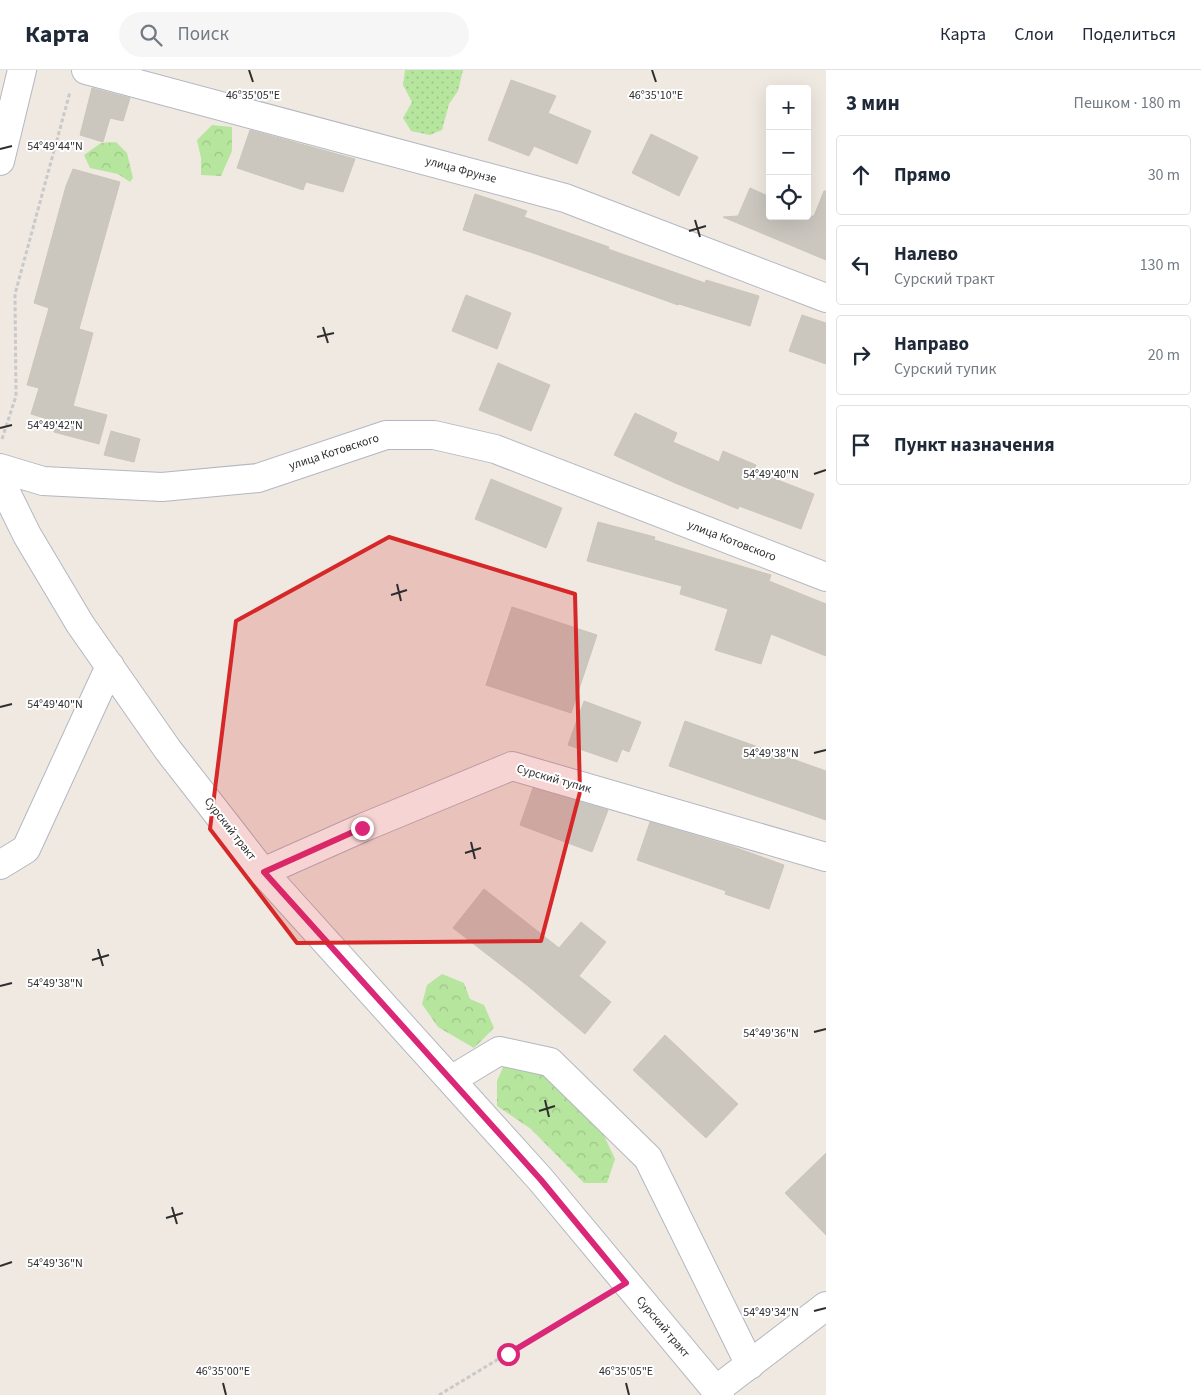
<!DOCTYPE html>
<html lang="ru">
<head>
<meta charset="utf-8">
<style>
  :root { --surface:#fff; --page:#f6f6f7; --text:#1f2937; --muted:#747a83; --line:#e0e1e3 }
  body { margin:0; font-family:"Source Sans 3",sans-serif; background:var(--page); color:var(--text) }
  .controls { position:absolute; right:15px; top:15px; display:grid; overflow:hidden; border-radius:5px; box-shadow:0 5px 20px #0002 }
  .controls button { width:45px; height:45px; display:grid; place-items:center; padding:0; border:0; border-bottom:1px solid var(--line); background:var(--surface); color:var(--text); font:25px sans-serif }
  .stop { position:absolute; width:15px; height:15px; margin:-11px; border:4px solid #db2777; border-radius:50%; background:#fff }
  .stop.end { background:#db2777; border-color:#fff; box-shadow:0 1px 5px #0008 }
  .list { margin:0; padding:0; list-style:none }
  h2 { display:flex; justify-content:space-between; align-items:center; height:65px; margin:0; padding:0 20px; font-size:21px }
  h2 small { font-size:16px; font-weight:400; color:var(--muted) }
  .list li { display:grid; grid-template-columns:32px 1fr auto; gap:15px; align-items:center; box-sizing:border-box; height:80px; margin:0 10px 10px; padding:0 10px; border:1px solid var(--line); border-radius:5px }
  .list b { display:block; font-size:19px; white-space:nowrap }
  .list p { margin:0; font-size:16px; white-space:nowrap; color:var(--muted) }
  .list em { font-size:16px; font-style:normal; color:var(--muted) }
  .icon { flex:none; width:28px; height:28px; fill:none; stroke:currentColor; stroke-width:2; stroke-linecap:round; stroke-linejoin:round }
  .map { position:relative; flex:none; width:826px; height:1325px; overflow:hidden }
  header { display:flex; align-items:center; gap:30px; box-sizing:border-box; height:70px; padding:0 25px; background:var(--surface); border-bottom:1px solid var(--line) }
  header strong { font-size:24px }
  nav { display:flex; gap:28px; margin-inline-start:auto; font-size:18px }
  .search { width:350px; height:45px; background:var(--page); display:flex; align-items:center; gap:12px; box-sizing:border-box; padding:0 18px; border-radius:28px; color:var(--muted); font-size:19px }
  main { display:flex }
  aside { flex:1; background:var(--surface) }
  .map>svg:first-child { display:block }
  .grass { fill:url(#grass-dots) }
  .forest { fill:url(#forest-crowns) }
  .building { fill:#cbc7bf; stroke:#cbc5ba }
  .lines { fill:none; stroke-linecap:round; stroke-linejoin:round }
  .minor-casing { stroke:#b4b7c1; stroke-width:30 }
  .path { stroke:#c9c9c9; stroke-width:3; stroke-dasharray:4 2.5; stroke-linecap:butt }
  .minor { stroke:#fff; stroke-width:28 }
  .route { stroke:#db2777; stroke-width:6 }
  .marked { fill:#d62828; fill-opacity:0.2; stroke:#d62828; stroke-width:4; stroke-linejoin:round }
  .ticks { fill:none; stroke:#2e2e2e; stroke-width:2 }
  .labels { text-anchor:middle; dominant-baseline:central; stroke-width:4; stroke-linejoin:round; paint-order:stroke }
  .street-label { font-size:12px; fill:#2e2e2e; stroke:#fff }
  .ticks-label { font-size:12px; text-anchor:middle; fill:#2e2e2e; stroke:#fff; stroke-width:4; stroke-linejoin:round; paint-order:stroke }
</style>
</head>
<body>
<header>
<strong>Карта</strong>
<div class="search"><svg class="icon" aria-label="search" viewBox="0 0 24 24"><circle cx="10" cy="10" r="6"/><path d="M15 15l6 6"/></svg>Поиск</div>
<nav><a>Карта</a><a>Слои</a><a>Поделиться</a></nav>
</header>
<main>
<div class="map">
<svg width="826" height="1325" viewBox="0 0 826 1325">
  <defs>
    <pattern id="grass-dots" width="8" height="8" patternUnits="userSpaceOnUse" patternTransform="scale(1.25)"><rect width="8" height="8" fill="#b6e59e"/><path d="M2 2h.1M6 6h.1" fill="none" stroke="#9dc588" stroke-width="1.8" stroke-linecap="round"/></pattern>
    <pattern id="forest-crowns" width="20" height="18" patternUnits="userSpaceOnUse" patternTransform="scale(1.25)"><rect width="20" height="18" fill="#b6e59e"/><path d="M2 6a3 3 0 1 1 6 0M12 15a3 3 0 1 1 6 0" fill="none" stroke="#9dc588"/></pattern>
  </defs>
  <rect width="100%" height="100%" fill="#efe9e1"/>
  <path class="grass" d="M 405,0 L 463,0 L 458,21 L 449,34 L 442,60 L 430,65 L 411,61 L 403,48 L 412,32 L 403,15 Z"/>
  <path class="forest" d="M 212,55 L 232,57 L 232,81 L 221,106 L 201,105 L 201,88 L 197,70 Z
    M 116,72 L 127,83 L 133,108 L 130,112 L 118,104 L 90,98 L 84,85 L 101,73 Z
    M 442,904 L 464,913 L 470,929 L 484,935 L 494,958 L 474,978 L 438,957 L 422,934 L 427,915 Z
    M 504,995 L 551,1006 L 593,1042 L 615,1089 L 607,1113 L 584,1113 L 531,1059 L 497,1036 L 497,1011 Z"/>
  <path class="building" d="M 511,10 L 556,26 L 548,43 L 591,61 L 577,94 L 534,76 L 529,86 L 488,70 Z
    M 92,18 L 130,28 L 123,51 L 110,48 L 103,72 L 80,65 Z
    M 250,60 L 355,89 L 343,122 L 306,112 L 303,120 L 237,98 Z
    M 651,64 L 698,87 L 679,126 L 632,103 Z
    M 73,99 L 120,112 L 79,259 L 93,263 L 73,336 L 107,345 L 99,374 L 54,362 L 57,352 L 31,344 L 39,318 L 27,315 L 49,238 L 34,233 L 66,116 Z
    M 750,118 L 770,127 L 770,146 L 814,146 L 824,121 L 826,121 L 826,190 L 723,147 L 738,146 Z
    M 475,124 L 527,141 L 524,147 L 609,177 L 608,179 L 705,213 L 706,210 L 759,226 L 750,256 L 679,234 L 678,235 L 536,184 L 463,160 Z
    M 466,225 L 511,243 L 497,279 L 452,261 Z
    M 802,245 L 826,253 L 826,294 L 789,281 Z
    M 498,293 L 550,315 L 531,361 L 479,340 Z
    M 635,343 L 677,363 L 673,372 L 719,392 L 723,381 L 756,395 L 754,401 L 814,424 L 801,459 L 739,436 L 738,439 L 675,413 L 614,385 Z
    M 111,361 L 140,369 L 134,392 L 104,385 Z
    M 491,409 L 562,438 L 546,478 L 475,449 Z
    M 598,452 L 655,467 L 654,470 L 771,505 L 769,511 L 826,534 L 826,586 L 771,564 L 761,594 L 715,580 L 728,539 L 680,524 L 682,516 L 587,491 Z
    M 512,537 L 597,565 L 571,643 L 486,615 Z
    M 584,631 L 641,652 L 629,682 L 622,679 L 617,692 L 568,675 Z
    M 685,651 L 826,701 L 826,750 L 669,696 Z
    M 533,718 L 608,740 L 592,782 L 520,755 Z
    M 650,752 L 734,777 L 784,795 L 769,839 L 725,824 L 726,821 L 637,790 Z
    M 484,819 L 559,878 L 581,852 L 606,872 L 579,906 L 611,932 L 585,964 L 528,916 L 453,858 Z
    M 665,965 L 738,1034 L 706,1068 L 633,1000 Z
    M 826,1083 L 826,1165 L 785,1123 Z"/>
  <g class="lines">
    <defs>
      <path id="minor" d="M 86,0 L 565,128 L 826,228
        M 0,91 L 22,0
        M 0,398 L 43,411 L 162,417 L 258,408 L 386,365 L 434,365 L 495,379 L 826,507
        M 0,410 L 27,465 L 80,554 L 168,680 L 263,802 L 541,1110 L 720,1325
        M 0,795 L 26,779 L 110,596
        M 263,802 L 362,758 L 512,696 L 826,787
        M 451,1010 L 499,981 L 550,992 L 648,1088 L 750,1295
        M 716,1320 L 826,1236"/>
    </defs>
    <use href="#minor" class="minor-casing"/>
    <path class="path" d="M 2,369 L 16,326 L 15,224 L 70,22
      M 439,1325 L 601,1227"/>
    <use href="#minor" class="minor"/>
  </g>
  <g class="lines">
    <path class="route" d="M 362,758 L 264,802 L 541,1110 L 626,1213 L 508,1284"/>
  </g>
  <path class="marked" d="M 389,467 L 575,524 L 580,722 L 541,871 L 297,873 L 210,759 L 236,551 Z"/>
  <path class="ticks" d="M 249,0 L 253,12M 652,0 L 656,12M 0,79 L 12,76M 695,150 L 700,167M 689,161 L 706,156M 323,257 L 328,273M 317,267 L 334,263M 0,358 L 12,355M 814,404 L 826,400M 397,514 L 401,531M 391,525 L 407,520M 0,637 L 12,634M 814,683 L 826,680M 471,772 L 475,789M 465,783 L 481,778M 98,879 L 103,896M 92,890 L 109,885M 0,916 L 12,913M 814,962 L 826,959M 545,1030 L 549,1047M 539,1041 L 555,1036M 172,1137 L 177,1154M 166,1148 L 183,1143M 0,1196 L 12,1192M 814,1241 L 826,1238M 223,1313 L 226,1325M 626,1313 L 629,1325"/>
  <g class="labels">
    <g class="street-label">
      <text transform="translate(461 100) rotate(15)">улица Фрунзе</text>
      <text transform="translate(334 382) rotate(-18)">улица Котовского</text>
      <text transform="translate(732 471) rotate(21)">улица Котовского</text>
      <text transform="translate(554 709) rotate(16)">Сурский тупик</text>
      <text transform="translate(230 759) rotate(52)">Сурский тракт</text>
      <text transform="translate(663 1257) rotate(50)">Сурский тракт</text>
    </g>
  </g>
  <g class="ticks-label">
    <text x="253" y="29">46°35'05"E</text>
    <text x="656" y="29">46°35'10"E</text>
    <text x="55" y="80">54°49'44"N</text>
    <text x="55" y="359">54°49'42"N</text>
    <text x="771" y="408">54°49'40"N</text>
    <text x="55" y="638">54°49'40"N</text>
    <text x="771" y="687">54°49'38"N</text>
    <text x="55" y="917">54°49'38"N</text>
    <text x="771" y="967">54°49'36"N</text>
    <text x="55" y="1197">54°49'36"N</text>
    <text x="771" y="1246">54°49'34"N</text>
    <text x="223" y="1305">46°35'00"E</text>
    <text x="626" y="1305">46°35'05"E</text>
  </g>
</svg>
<div class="controls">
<button>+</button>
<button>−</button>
<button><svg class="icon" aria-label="locate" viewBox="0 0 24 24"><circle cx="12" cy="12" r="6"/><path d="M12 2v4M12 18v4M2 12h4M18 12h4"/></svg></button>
</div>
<div class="stop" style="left:508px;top:1284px"></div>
<div class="stop end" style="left:362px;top:758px"></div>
</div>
<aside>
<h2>3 мин<small>Пешком · 180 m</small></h2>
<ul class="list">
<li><svg class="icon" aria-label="ahead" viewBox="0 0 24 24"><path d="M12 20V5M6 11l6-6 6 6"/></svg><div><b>Прямо</b></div><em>30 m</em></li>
<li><svg class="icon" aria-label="left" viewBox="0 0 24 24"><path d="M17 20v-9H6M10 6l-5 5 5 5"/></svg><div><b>Налево</b><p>Сурский тракт</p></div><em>130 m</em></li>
<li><svg class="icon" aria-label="right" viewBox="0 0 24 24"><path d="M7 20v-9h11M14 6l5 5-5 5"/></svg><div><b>Направо</b><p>Сурский тупик</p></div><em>20 m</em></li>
<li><svg class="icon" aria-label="arrive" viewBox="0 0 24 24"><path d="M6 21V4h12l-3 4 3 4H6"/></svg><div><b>Пункт назначения</b></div></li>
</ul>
</aside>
</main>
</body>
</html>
